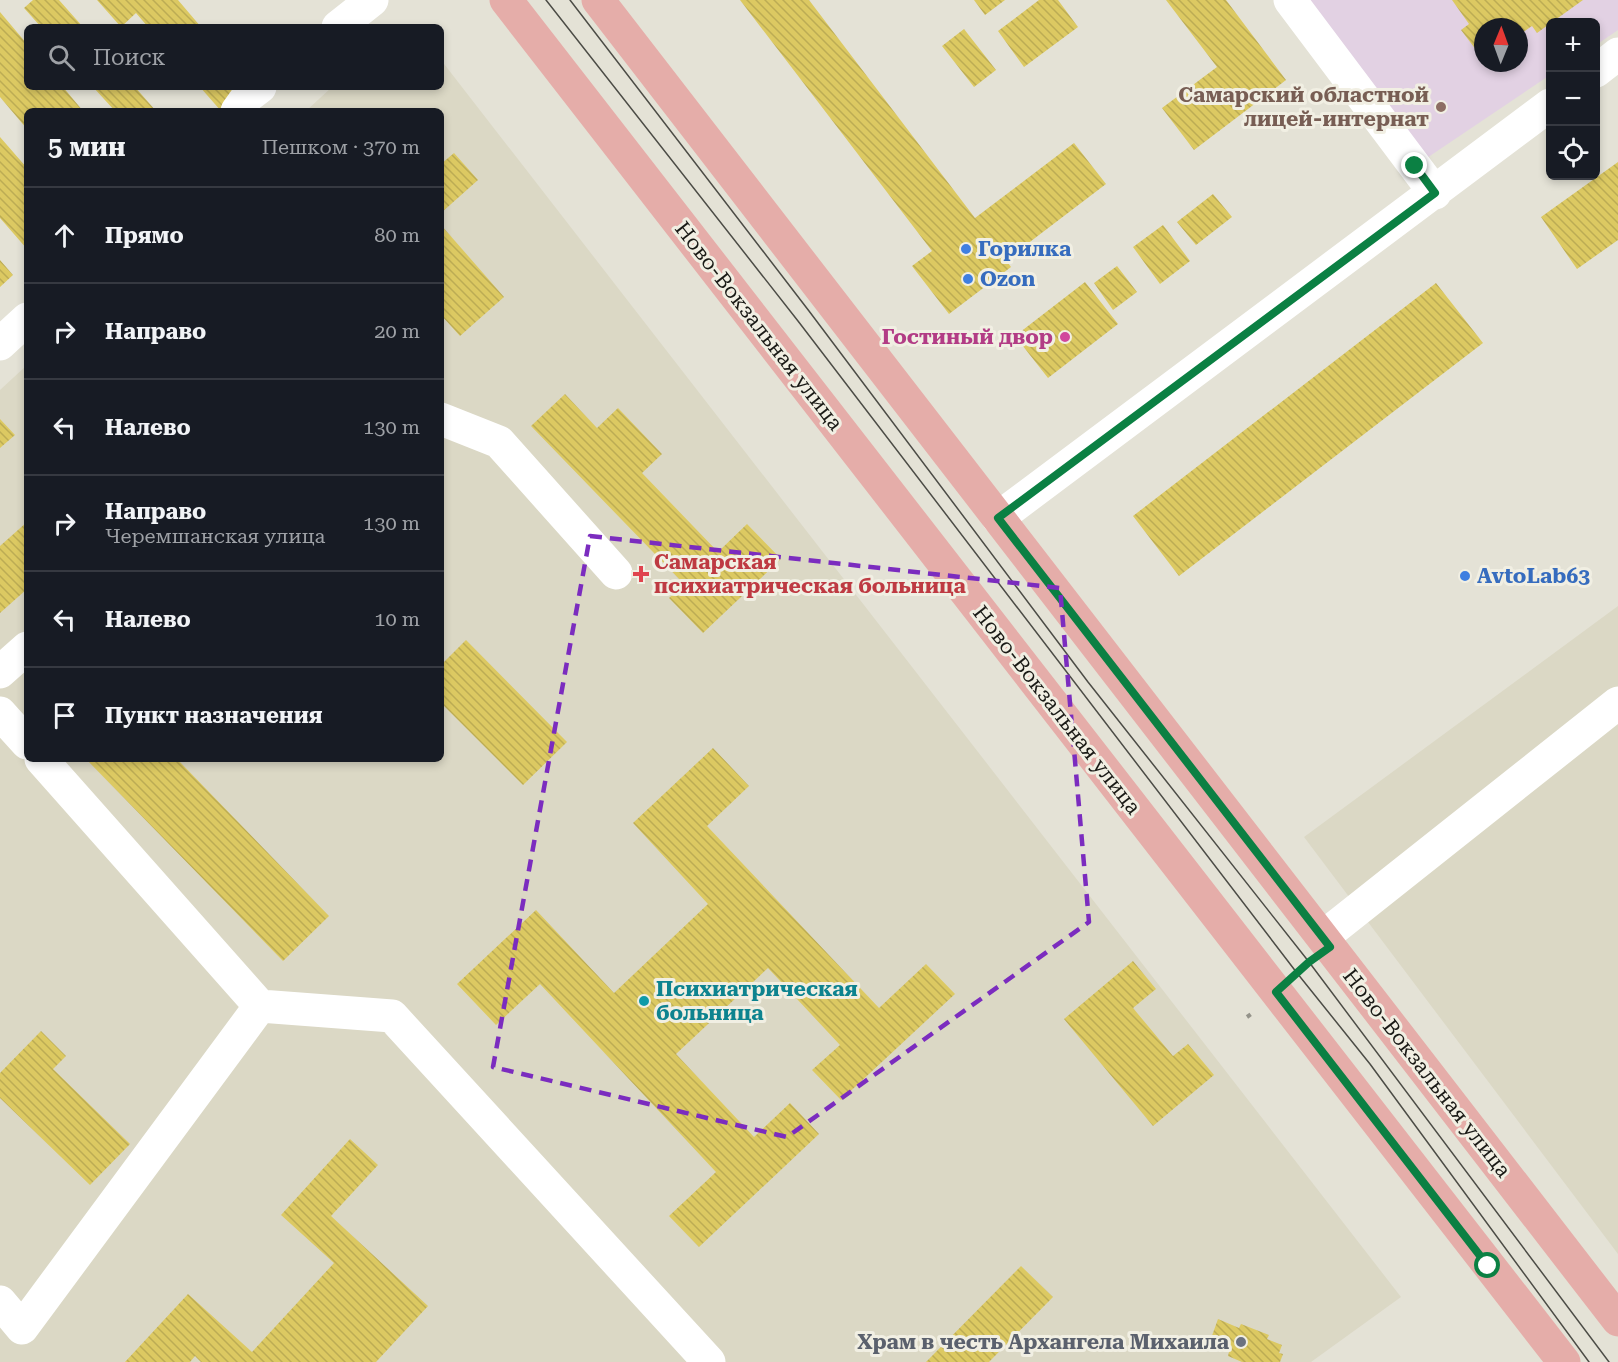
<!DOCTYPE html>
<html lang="ru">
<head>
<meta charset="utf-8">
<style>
  :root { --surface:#171b24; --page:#20242c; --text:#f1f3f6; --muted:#9ea1a6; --line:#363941 }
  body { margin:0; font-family:"Roboto Serif",serif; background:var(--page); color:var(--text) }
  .controls { position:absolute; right:18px; top:18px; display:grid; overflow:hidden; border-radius:9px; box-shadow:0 3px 9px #0003 }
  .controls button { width:54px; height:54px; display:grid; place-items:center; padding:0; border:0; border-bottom:2px solid var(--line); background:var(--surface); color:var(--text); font:30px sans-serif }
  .compass { position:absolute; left:1474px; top:18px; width:54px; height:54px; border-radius:50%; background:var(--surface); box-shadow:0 3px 9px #0003; rotate:1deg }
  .stop { position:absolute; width:18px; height:18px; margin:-14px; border:4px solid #0b8043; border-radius:50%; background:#fff }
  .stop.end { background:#0b8043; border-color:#fff; box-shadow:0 2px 6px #0008 }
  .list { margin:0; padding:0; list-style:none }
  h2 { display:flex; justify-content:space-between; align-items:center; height:78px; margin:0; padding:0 24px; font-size:26px }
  h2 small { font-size:20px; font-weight:400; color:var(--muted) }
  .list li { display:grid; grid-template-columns:39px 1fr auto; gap:18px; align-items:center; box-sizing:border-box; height:96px; padding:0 24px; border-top:2px solid var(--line) }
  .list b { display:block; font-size:22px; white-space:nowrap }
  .list p { margin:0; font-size:20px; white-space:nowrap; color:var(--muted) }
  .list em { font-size:20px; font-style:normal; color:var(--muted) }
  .icon { flex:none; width:33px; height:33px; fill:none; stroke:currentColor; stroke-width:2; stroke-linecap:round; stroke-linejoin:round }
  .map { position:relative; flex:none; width:1618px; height:1362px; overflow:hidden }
  .search { position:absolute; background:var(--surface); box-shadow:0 3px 9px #0003; left:24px; top:24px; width:420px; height:66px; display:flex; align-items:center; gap:15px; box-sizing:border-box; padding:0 21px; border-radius:9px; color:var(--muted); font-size:22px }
  .panel { position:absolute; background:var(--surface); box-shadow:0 3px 9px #0003; left:24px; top:108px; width:420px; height:654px; border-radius:9px }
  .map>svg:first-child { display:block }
  .built { fill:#dbd8c5 }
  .education { fill:#e2d1e3; fill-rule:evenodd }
  .building { fill:url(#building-back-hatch) }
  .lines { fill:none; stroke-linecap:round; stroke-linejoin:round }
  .path { stroke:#94938a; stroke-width:4; stroke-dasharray:4.5 4.5; stroke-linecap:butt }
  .minor { stroke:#fff; stroke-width:33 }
  .major { stroke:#e5ada9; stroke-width:33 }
  .tram { stroke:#4c4c46; stroke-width:1.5 }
  .route { stroke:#0b8043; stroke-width:8 }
  .marked { fill:none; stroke:#7b2cbf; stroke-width:4.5; stroke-dasharray:12 8; stroke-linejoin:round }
  .education-dot { fill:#8d6e63; stroke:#f1efe3; stroke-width:2 }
  .shop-dot { fill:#3f7fe0; stroke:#f1efe3; stroke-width:2 }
  .hotel-dot { fill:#d1479c; stroke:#f1efe3; stroke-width:2 }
  .health-dot { fill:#e0444e; stroke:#f1efe3; stroke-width:2 }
  .culture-dot { fill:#0f9aa8; stroke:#f1efe3; stroke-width:2 }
  .worship-dot { fill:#6b7280; stroke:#f1efe3; stroke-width:2 }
  .labels { text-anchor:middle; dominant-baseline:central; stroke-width:6; stroke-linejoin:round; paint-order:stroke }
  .education-label { font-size:21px; font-weight:bold; fill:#785e54; stroke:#f1efe3; text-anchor:end }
  .shop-label { font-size:21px; font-weight:bold; fill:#366cbe; stroke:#f1efe3; text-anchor:start }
  .street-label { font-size:21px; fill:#1a1a16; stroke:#f1efe3 }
  .hotel-label { font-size:21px; font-weight:bold; fill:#b23c85; stroke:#f1efe3; text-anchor:end }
  .health-label { font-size:21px; font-weight:bold; fill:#be3a42; stroke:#f1efe3; text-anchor:start }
  .culture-label { font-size:21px; font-weight:bold; fill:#0d838f; stroke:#f1efe3; text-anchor:start }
  .worship-label { font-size:21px; font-weight:bold; fill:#5b616d; stroke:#f1efe3; text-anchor:end }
</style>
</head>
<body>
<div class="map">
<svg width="1618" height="1362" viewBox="0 0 1618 1362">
  <defs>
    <pattern id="building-back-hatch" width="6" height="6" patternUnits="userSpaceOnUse" patternTransform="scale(1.5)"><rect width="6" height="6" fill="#dcc962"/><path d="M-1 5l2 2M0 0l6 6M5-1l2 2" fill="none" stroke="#bcac54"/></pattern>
  </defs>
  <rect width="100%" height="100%" fill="#e4e2d6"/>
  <path class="built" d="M 441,60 L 1401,1297 L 1311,1362 L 0,1362 L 0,390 L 27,365 L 27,759 L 441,759 L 441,111 L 306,111 L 332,87 L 441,87 Z
    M 1618,606 L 1618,1254 L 1304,837 Z"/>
  <path class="education" d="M 1296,0 L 1618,0 L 1618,30 L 1596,45 L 1596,22 L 1550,22 L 1550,75 L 1415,166 ZM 1483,27 L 1519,27 L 1519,63 L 1483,63 Z"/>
  <path class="building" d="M 33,0 L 59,0 L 83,27 L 41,27 L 24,8 Z
    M 97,0 L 178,0 L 201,27 L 148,27 L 136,13 L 121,27 Z
    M 740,0 L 809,0 L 975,218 L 1074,143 L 1106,184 L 1006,260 L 1011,267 L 949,314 L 912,266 L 932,251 Z
    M 974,0 L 1005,0 L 985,15 Z
    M 1039,0 L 1058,0 L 1078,27 L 1024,67 L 998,31 Z
    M 1166,0 L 1226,0 L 1286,80 L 1194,150 L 1162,108 L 1217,67 Z
    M 1452,0 L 1583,0 L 1537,33 L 1532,26 L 1519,35 L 1519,27 L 1483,27 L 1483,59 L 1461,30 L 1469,24 Z
    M 0,12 L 27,44 L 27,87 L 63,87 L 83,111 L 27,111 L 27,129 L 0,97 Z
    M 964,29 L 996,70 L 974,87 L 942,46 Z
    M 93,87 L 135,87 L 156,111 L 115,111 Z
    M 200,87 L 253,87 L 221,111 Z
    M 0,137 L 27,168 L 27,249 L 0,218 Z
    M 454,153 L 478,180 L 441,213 L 441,164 Z
    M 1618,162 L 1618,240 L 1577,269 L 1541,217 Z
    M 1213,194 L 1232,217 L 1196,245 L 1177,222 Z
    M 441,225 L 504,297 L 460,336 L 441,315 Z
    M 1163,225 L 1190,261 L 1160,284 L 1133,247 Z
    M 0,260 L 13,275 L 0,287 Z
    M 1117,266 L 1137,292 L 1113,310 L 1094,283 Z
    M 1085,282 L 1118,324 L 1048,378 L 1015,336 Z
    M 1436,283 L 1483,343 L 1179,576 L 1133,516 Z
    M 565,394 L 597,428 L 618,408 L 662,454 L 642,473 L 718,552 L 747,524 L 781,559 L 703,633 L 669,598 L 684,584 L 531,426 Z
    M 0,419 L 15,435 L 0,448 Z
    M 27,522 L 27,589 L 0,613 L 0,546 Z
    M 466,640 L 567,742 L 523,785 L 441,703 L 441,665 Z
    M 713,748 L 749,786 L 707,826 L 879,1008 L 926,964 L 955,994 L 841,1100 L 812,1070 L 840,1045 L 768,968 L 676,1054 L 754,1137 L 790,1103 L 819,1134 L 699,1247 L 669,1216 L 716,1172 L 540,984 L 496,1025 L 457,984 L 536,910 L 614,993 L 708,904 L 633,823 Z
    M 86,759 L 177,759 L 329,916 L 283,961 Z
    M 1133,961 L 1156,989 L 1133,1008 L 1173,1056 L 1188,1044 L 1214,1075 L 1153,1126 L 1064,1019 Z
    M 41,1031 L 66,1056 L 53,1069 L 130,1144 L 90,1185 L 0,1098 L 0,1073 Z
    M 350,1139 L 378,1165 L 331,1216 L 428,1306 L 376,1362 L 201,1362 L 195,1356 L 190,1362 L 125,1362 L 188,1294 L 252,1352 L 334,1263 L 281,1215 Z
    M 1021,1266 L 1053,1297 L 989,1362 L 926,1362 Z
    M 1218,1319 L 1239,1328 L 1241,1324 L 1269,1335 L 1267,1339 L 1282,1345 L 1279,1353 L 1283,1354 L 1280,1362 L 1242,1362 L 1228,1356 L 1229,1352 L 1209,1344 Z"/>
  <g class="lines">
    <path class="path" d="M 1247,1017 L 1254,1012"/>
    <path class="minor" d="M 1290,0 L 1435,193
      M 338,27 L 372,0
      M 1596,71 L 1618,54
      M 237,111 L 247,97 L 260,87
      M 0,344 L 27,319
      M 441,419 L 499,442 L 616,573
      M 998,518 L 1550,105
      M 0,672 L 27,648
      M 0,713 L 27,743
      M 41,759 L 260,1006 L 392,1016 L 709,1362
      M 1323,937 L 1618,703
      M 0,1302 L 22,1328 L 260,1006"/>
    <path class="major" d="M 506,0 L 1564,1362
      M 598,0 L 1618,1320"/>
    <path class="tram" d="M 546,0 L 798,321 L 1297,973 L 1370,1064 L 1589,1362
      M 570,0 L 809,311 L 1088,682 L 1309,962 L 1609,1362"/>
  </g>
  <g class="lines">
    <path class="route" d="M 1415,166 L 1435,193 L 998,518 L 1330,947 L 1309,962 L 1276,992 L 1488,1266"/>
  </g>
  <path class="marked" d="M 590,536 L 1060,588 L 1089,922 L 787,1137 L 493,1067 Z"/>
  <circle class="education-dot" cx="1441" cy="107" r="6"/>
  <g class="shop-dot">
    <circle cx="966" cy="249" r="6"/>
    <circle cx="968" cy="279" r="6"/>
    <circle cx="1465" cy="576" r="6"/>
  </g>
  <circle class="hotel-dot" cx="1065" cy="337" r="6"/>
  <path class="health-dot" d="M638 565h6v6h6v6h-6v6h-6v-6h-6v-6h6z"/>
  <circle class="culture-dot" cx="644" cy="1001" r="6"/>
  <circle class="worship-dot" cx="1241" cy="1342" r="6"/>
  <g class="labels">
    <g class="education-label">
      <text x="1429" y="95">Самарский областной<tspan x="1429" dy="24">лицей-интернат</tspan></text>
    </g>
    <g class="shop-label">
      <text x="978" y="249">Горилка</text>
      <text x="980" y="279">Ozon</text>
      <text x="1477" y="576">AvtoLab63</text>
    </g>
    <g class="street-label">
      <text transform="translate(759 326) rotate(52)">Ново-Вокзальная улица</text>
      <text transform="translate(1057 710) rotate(52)">Ново-Вокзальная улица</text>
      <text transform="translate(1427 1073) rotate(52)">Ново-Вокзальная улица</text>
    </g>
    <g class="hotel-label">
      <text x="1053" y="337">Гостиный двор</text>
    </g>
    <g class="health-label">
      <text x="654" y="562">Самарская<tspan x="654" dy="24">психиатрическая больница</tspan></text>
    </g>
    <g class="culture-label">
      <text x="656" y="989">Психиатрическая<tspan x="656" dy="24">больница</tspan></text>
    </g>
    <g class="worship-label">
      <text x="1229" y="1342">Храм в честь Архангела Михаила</text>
    </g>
  </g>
</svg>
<div class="controls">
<button>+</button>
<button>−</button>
<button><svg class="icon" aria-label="locate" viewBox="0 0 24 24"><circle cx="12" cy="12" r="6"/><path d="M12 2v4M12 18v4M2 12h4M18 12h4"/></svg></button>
</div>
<svg class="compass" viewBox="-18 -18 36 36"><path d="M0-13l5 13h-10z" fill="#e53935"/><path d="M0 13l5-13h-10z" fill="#9ea1a6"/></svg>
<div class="stop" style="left:1488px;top:1266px"></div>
<div class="stop end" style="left:1415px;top:166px"></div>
<div class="search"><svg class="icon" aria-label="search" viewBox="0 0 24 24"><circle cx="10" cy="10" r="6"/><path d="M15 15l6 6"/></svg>Поиск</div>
<section class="panel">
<h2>5 мин<small>Пешком · 370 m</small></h2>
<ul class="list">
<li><svg class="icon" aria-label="ahead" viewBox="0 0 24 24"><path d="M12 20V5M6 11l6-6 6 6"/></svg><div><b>Прямо</b></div><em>80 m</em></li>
<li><svg class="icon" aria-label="right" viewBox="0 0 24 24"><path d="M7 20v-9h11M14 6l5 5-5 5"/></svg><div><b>Направо</b></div><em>20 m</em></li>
<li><svg class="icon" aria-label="left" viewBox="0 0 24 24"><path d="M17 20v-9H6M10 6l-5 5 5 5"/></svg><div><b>Налево</b></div><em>130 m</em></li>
<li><svg class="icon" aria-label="right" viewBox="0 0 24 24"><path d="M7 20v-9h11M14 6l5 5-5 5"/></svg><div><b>Направо</b><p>Черемшанская улица</p></div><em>130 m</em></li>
<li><svg class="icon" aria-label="left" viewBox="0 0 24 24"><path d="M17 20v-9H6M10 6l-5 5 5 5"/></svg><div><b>Налево</b></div><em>10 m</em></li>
<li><svg class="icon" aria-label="arrive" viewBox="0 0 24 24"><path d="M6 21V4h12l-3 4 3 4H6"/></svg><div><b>Пункт назначения</b></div></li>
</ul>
</section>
</div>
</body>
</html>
